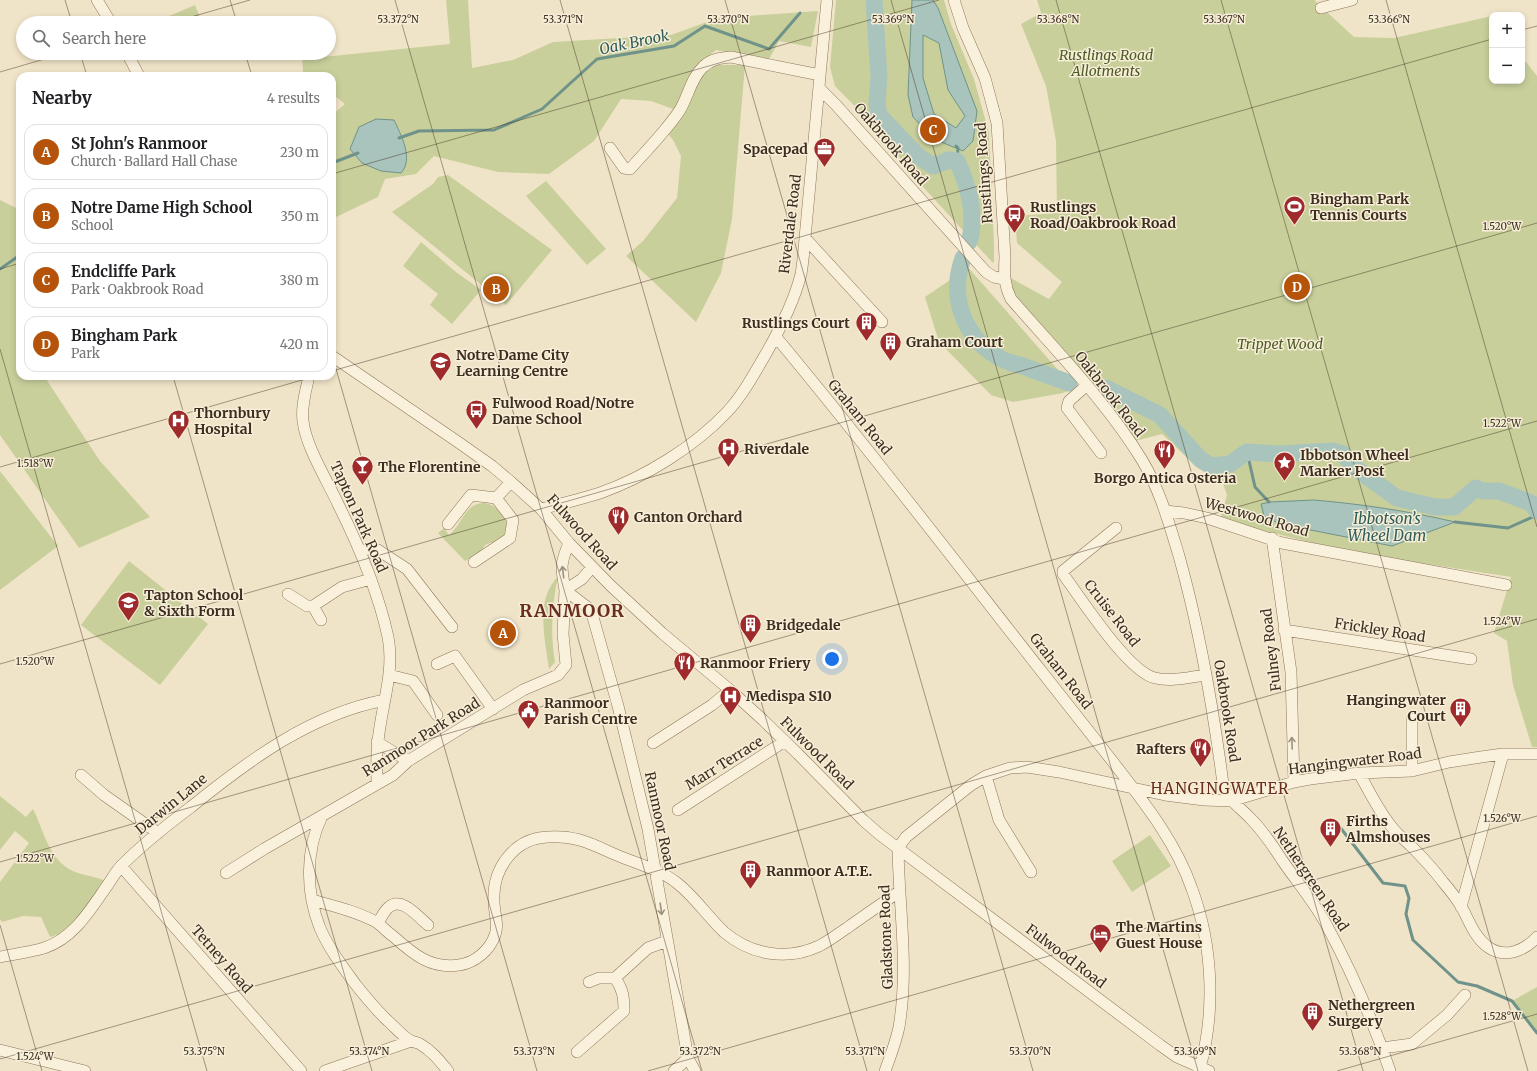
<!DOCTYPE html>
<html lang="en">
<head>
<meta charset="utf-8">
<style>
  :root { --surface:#fff; --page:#f2f2f2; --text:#202124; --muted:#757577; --line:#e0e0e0; --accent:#b45309 }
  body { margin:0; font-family:Merriweather,serif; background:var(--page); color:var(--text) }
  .controls { position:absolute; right:12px; top:12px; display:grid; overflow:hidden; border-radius:8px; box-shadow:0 2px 6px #0003 }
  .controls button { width:36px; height:36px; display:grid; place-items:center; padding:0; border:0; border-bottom:1px solid var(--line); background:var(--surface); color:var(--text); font:20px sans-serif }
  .you { position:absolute; left:832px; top:659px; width:14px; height:14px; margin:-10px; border:3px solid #fff; border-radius:50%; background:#1a73e8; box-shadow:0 0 0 6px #1a73e833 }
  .badge { display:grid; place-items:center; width:26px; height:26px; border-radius:50%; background:var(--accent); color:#fff; font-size:13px; font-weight:700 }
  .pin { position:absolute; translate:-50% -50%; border:2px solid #fff; box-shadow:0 1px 4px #0006 }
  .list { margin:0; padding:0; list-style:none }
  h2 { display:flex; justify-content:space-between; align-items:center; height:52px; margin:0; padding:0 16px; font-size:17px }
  h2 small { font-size:13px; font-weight:400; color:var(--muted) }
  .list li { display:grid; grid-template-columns:26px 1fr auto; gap:12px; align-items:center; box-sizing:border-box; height:56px; margin:0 8px 8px; padding:0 8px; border:1px solid var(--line); border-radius:12px }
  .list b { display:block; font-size:15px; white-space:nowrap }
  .list p { margin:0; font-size:13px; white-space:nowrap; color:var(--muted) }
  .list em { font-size:13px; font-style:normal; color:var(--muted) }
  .icon { flex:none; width:22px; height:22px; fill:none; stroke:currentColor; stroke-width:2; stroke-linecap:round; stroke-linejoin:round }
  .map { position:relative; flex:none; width:1537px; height:1071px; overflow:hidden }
  .search { position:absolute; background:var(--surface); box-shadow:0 2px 6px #0003; left:16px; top:16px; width:320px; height:44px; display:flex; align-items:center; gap:10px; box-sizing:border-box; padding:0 14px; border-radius:22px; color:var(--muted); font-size:15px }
  .panel { position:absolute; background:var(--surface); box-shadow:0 2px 6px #0003; left:16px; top:72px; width:320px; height:308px; border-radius:12px }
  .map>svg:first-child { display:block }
  .green { fill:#c9cf9b }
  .water { fill:#a9c4bc; stroke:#6f938a; fill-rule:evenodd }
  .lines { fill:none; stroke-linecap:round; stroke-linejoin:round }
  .stream { stroke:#6f938a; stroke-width:3 }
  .river { stroke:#a9c4bc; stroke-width:17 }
  .minor-casing { stroke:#8d765c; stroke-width:12 }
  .minor { stroke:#faf1dc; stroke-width:11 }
  .oneway { stroke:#9c907e }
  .ticks { fill:none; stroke:#3d2e20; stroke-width:1; stroke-opacity:0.45 }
  .labels { text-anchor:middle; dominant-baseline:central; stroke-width:3; stroke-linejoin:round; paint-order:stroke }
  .park-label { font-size:14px; font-style:italic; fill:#4d5a26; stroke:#f7eed8 }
  .street-label { font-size:14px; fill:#3d2e20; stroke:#f7eed8 }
  .poi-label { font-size:14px; font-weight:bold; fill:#3d2e20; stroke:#f7eed8; text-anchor:start }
  .water-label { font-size:15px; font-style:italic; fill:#2f5d5a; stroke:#f7eed8 }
  .neighbourhood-label { font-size:15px; letter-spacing:1px; fill:#6b2e1e; stroke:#f7eed8 }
  .district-label { font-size:18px; font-weight:bold; letter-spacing:1px; fill:#6b2e1e; stroke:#f7eed8 }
  .ticks-label { font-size:10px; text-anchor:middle; fill:#3d2e20; stroke:#f7eed8; stroke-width:3; stroke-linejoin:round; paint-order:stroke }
</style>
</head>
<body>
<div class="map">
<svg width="1537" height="1071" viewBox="0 0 1537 1071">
  <rect width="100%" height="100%" fill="#f0e4c8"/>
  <path class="green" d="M 446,0 L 468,0 L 472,68 L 513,60 L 553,42 L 671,35 L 718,18 L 818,11 L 811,47 L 779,41 L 768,61 L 716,50 L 692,70 L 700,76 L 715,65 L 745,65 L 732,219 L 721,273 L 696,322 L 626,256 L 643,241 L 677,198 L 681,156 L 673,140 L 661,125 L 673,109 L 651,101 L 621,99 L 594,141 L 549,174 L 498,172 L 434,156 L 416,174 L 385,179 L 378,197 L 336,217 L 332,214 L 332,115 L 345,104 L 332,94 L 332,76 L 306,76 L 303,74 L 302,53 L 323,57 L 450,44 Z
    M 836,0 L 944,0 L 951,24 L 974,79 L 989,133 L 994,244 L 994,262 L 993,263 L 924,188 L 874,126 L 835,86 L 830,67 Z
    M 1037,0 L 1315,0 L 1316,2 L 1354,37 L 1394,38 L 1492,16 L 1492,81 L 1522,81 L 1522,57 L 1537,76 L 1537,747 L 1532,747 L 1513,685 L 1507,641 L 1494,633 L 1511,577 L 1350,552 L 1220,520 L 1227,495 L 1220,475 L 1199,469 L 1162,434 L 1135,441 L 1012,297 L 1007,276 L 1049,299 L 1062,282 L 1017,243 L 1015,216 L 1057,213 L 1056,141 L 1046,86 L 1021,24 L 1041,13 Z
    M 195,5 L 202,23 L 169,23 L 167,17 Z
    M 448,175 L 552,250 L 506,305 L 392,212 L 433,184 L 438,177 Z
    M 546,181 L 606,249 L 587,265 L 526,196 Z
    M 0,200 L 20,210 L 20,336 L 19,337 L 20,376 L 44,376 L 100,461 L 150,517 L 79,548 L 0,435 Z
    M 421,242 L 456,272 L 481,290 L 452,324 L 430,305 L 438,294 L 403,266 Z
    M 958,256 L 1074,388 L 1063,393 L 1013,402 L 991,395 L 939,342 L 925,297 L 953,278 Z
    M 0,471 L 58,546 L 0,590 Z
    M 485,503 C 500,506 507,520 509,534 L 497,542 L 490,543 L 485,545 L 480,553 L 465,561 L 438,533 L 444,528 L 449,535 C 463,524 464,503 485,503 Z
    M 129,561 L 208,624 L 160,685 L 81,625 Z
    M 558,576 C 552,604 550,633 555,662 L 549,669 C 546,647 539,615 547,594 C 549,588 554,581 558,576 Z
    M 0,796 L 26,817 L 33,809 C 44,830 47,855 69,869 C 79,875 93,876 104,880 L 93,899 L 66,932 L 50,937 L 41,917 L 23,916 L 2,922 L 0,919 L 0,882 L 29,843 L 15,831 L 0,850 Z
    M 1150,835 L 1171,866 L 1132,892 L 1112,861 Z
    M 1537,987 L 1537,1033 L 1512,1001 Z"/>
  <path class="water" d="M 912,0 L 933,0 L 938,8 L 977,111 L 973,141 L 963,151 L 934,139 L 913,117 L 908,95 ZM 923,35 L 939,43 L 948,90 L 965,116 L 956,128 L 934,114 L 923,78 Z
    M 376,119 L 394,120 C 401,135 414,159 401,173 L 381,171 L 362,163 L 350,149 L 359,127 Z
    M 1314,500 C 1361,504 1408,511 1455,522 L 1392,546 L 1280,524 L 1264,516 L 1261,504 L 1270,502 Z"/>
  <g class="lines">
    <path class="stream" d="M 399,138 L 419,131 L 494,130 L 542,109 L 597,59 L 674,46 L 705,26 L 769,49 L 800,13
      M 956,146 L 958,148 L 957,161
      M 332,163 L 358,153
      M 0,269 L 20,255
      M 1247,452 L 1255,487 L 1269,502
      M 1455,522 L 1508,528 L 1537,515
      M 1336,822 L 1383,883 L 1405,886 L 1409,898 L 1406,914 L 1413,940 L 1458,982 L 1477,986 L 1512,1001 L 1537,1033"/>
    <path class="river" d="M 874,0 L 879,76 L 877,104 L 879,115 L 918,156 L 933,166 L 949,160 L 957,161 C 968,184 977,217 969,242
      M 963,258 C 949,297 963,337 1000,358 C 1006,362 1015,364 1023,366 C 1038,372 1053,377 1069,383
      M 1106,388 L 1160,415 L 1200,459 L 1211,466 L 1230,464 L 1247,452 L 1280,454 L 1332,451 L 1343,454 L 1354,467 L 1397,498 L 1435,507 L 1454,507 L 1476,488 L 1483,491 L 1499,491 L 1531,503 L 1537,511"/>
    <defs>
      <path id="minor" d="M 97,0 L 111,23
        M 954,0 L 963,28 L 985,78 L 997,123 L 1005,257 C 1004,273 1004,285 1011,299 C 1056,351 1106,401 1142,460 C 1160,490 1169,523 1179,556 C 1200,631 1213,707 1223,784 C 1230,803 1238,805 1251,819 C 1263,831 1273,846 1282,860 C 1297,882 1315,903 1327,926 C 1352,972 1373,1021 1390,1071
        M 1321,8 L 1352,0
        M 127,53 L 139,76
        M 819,88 L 836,105 L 986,272 L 994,277 L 1004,279
        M 610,148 L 624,168 L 630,169 C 646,151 664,133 678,113 C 688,99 690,79 703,67 C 711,59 720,58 731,57 L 820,75
        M 805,238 L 882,322
        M 776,337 C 867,446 954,560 1042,672 C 1066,702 1089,732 1113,762 C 1143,801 1176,842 1192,889 C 1213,946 1216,1013 1199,1071
        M 332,356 L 458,442 L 492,466 L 511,482 L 541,509 L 569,543 L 611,586 L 662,633 L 730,690 L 763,720 L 798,754 L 863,820 L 879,834 L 1160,1045 L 1177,1057 L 1209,1071
        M 309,376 C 306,390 301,406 303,421 C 306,447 327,480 338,504 C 359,546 378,591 388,637 C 395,672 381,707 378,742 C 376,755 377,770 377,784
        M 1087,385 L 1069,401 L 1067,408 L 1101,453
        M 541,509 C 561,504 581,499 600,493 C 645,477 694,447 727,412 C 742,396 753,376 764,357 C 778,333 794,302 801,274 C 803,263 804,250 805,238 L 827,0
        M 1165,511 L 1184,513 L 1207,518 L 1282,543 L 1506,585
        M 448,524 L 471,495 L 496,498
        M 1116,528 L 1063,571 L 1063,574 C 1080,597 1128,672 1155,678 C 1172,682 1189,677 1206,675
        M 1272,538 L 1291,672 L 1294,782
        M 569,543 C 560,564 561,567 565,590 L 582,579 L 592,567
        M 360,551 L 368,549 L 378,550 L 407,569 L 452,627
        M 474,562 L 510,538 L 513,520 L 496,498 L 511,482
        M 565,590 L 591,610 L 618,706 L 648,829 L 688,1058 L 695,1071
        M 288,594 L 307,606 L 313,606 L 342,587 L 371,579
        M 313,606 L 321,620
        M 1284,630 L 1471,659
        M 437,664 L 455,656 L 493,709
        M 389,675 L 413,681 L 437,715
        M 1412,719 L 1412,771
        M 377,742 L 408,761
        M 653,743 L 712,705 L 730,690
        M 1359,773 C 1369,791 1378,810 1391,826 C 1397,834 1405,840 1412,847 C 1423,858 1434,870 1443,882 C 1449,889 1456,898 1461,906 C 1469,920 1474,937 1488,947 C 1505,959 1524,951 1537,937
        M 81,775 L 104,795 L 158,833
        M 986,776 L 999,820 L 1031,872
        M 678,810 L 785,741
        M 322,816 C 305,851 306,893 320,928 C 329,949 343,967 356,985 C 366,997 376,1010 388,1021 C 395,1027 403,1037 411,1041 C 414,1042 417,1042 420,1044 C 432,1051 439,1060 448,1071
        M 121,866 L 301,1071
        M 226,873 L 264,849 L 393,775 L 408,761 L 523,690 L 558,675 L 566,665 L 563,634 L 565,590
        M 312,900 C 333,906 356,911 376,922 C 382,926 387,932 393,936 C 414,955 431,969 459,965 C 475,963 490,950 495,935 C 499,925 494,912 494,902 C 492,869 514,838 548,837 C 578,835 593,845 619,856 C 638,864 661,870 677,883 C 695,897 708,917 724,932 C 751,955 787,961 819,946 C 829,941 838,934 847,928 C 865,915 883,903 900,891
        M 1461,907 L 1503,754
        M 378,923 C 381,918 384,911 389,907 C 402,896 418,917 428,925
        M 0,957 C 15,954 30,952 44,948 C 75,938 92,907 109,883 C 113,877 117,870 122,865 C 143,844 167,825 191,807 C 249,760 311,714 385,700
        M 589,982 L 599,978 L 615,978 L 648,948 L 667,941
        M 1382,1048 L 1412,1044 L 1447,1015 L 1465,995
        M 0,1050 L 85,1071
        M 577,1052 L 624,1011 C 624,998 623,989 615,978
        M 325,1071 L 411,1041
        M 674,1071 L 688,1058
        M 885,1071 C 890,1057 896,1042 899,1027 C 909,968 899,909 898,848 L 906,837 L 971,785 L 986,776 L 1010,768 L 1027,767 L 1059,772 L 1165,795 L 1204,800 L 1231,801 L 1294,782 L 1310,779 L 1359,773 L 1412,771 L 1449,762 L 1481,757 L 1503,754 L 1537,754"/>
    </defs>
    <use href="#minor" class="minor-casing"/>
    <use href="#minor" class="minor"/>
  </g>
  <defs><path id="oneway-shaft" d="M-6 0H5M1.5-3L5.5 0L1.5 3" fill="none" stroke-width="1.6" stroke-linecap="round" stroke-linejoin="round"/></defs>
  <g class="oneway">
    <use href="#oneway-shaft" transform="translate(563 572) rotate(-97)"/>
    <use href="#oneway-shaft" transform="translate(1292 743) rotate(-92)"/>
    <use href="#oneway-shaft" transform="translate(661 909) rotate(82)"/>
  </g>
  <path class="ticks" d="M 65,0 L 72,23M 230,0 L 237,23M 395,0 L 702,1071M 560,0 L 867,1071M 725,0 L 1033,1071M 891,0 L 1198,1071M 1056,0 L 1363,1071M 1221,0 L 1528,1071M 1386,0 L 1537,527M 170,23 L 250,0M 1522,30 L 1537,26M 80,53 L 87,76M 245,53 L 252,76M 0,72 L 65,53M 332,174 L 939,0M 0,269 L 20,263M 0,349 L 207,1071M 332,355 L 537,1071M 332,371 L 1492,39M 173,376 L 372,1071M 0,467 L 316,376M 0,664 L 1537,223M 0,862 L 1537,421M 0,925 L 42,1071M 0,1059 L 1537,619M 648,1071 L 1537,816M 1337,1071 L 1537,1014"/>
  <defs>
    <symbol id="office-pin" viewBox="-11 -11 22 30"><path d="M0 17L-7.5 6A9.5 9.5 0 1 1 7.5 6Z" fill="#9e2a2b" stroke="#f7eed8"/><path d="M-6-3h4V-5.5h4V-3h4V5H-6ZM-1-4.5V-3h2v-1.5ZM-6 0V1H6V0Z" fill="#fff"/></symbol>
    <symbol id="stadium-pin" viewBox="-11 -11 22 30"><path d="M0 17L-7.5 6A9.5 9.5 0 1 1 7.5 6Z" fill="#9e2a2b" stroke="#f7eed8"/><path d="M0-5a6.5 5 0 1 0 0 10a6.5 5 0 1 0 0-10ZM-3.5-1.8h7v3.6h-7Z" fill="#fff"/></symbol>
    <symbol id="bus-pin" viewBox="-11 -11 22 30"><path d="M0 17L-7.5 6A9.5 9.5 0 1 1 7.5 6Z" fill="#9e2a2b" stroke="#f7eed8"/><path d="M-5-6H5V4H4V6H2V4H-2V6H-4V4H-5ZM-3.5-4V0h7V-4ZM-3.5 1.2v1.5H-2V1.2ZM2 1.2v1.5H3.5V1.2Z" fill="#fff"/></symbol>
    <symbol id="building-pin" viewBox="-11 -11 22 30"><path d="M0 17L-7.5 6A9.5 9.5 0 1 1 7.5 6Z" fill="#9e2a2b" stroke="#f7eed8"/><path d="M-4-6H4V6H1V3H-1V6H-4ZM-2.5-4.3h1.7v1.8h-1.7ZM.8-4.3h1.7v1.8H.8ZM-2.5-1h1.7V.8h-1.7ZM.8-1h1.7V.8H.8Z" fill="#fff"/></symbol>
    <symbol id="school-pin" viewBox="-11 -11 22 30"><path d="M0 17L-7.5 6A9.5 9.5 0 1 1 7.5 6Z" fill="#9e2a2b" stroke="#f7eed8"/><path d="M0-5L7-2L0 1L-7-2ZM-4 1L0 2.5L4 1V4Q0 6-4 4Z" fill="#fff"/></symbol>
    <symbol id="hospital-pin" viewBox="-11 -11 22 30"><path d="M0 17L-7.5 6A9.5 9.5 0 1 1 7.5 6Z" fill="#9e2a2b" stroke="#f7eed8"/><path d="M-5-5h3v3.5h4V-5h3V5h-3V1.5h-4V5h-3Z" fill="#fff"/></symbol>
    <symbol id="restaurant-pin" viewBox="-11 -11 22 30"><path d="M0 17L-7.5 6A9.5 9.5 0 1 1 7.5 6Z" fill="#9e2a2b" stroke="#f7eed8"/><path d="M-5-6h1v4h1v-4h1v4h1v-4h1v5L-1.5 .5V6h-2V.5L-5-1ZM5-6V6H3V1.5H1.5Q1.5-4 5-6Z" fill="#fff"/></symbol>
    <symbol id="sight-pin" viewBox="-11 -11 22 30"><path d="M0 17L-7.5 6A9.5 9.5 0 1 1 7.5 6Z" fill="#9e2a2b" stroke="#f7eed8"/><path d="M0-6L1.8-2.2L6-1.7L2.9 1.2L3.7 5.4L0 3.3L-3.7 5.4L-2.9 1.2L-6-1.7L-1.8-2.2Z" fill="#fff"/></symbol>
    <symbol id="bar-pin" viewBox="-11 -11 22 30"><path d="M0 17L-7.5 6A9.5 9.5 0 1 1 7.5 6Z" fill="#9e2a2b" stroke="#f7eed8"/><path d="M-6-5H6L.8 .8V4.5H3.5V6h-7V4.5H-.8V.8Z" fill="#fff"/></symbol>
    <symbol id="civic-pin" viewBox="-11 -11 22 30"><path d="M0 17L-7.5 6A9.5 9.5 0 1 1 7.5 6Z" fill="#9e2a2b" stroke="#f7eed8"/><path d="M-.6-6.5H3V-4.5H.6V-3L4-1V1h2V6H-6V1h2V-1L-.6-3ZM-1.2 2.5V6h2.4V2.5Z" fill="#fff"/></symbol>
    <symbol id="hotel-pin" viewBox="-11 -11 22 30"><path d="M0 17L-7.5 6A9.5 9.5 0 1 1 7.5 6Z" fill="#9e2a2b" stroke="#f7eed8"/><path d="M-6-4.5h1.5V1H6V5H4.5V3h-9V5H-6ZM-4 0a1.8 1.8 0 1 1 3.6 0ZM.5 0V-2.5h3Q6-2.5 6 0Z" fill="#fff"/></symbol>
  </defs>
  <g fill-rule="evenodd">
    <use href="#office-pin" x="812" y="136" width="25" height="34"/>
    <use href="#stadium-pin" x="1282" y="194" width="25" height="34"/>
    <use href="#bus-pin" x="1002" y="202" width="25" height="34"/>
    <use href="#building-pin" x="854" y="310" width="25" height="34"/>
    <use href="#building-pin" x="878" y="330" width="25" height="34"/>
    <use href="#school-pin" x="428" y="350" width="25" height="34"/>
    <use href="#bus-pin" x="464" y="398" width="25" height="34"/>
    <use href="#hospital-pin" x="166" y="408" width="25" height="34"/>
    <use href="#hospital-pin" x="716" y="436" width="25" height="34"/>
    <use href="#restaurant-pin" x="1152" y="438" width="25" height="34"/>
    <use href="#sight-pin" x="1272" y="450" width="25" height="34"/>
    <use href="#bar-pin" x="350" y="454" width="25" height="34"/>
    <use href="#restaurant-pin" x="606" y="504" width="25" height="34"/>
    <use href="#school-pin" x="116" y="590" width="25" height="34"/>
    <use href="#building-pin" x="738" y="612" width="25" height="34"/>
    <use href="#restaurant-pin" x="672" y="650" width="25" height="34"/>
    <use href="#hospital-pin" x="718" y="684" width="25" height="34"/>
    <use href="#building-pin" x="1448" y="696" width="25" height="34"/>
    <use href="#civic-pin" x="516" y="698" width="25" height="34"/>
    <use href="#restaurant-pin" x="1188" y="736" width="25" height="34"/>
    <use href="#building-pin" x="1318" y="816" width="25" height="34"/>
    <use href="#building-pin" x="738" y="858" width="25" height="34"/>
    <use href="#hotel-pin" x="1088" y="922" width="25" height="34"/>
    <use href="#building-pin" x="1300" y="1000" width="25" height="34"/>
  </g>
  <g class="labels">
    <g class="park-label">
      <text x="1106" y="55">Rustlings Road<tspan x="1106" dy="16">Allotments</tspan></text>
      <text x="1280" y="344">Trippet Wood</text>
    </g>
    <g class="street-label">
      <text transform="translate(891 144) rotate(49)">Oakbrook Road</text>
      <text transform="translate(984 173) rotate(-94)">Rustlings Road</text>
      <text transform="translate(790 224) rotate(-83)">Riverdale Road</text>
      <text transform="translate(1110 394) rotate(52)">Oakbrook Road</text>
      <text transform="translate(860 417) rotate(51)">Graham Road</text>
      <text transform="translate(359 517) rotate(66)">Tapton Park Road</text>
      <text transform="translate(1257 517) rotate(16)">Westwood Road</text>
      <text transform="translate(582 532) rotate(48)">Fulwood Road</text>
      <text transform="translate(1112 613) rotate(52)">Cruise Road</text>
      <text transform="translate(1380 630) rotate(9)">Frickley Road</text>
      <text transform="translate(1271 650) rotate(-97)">Fulney Road</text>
      <text transform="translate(1061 671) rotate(52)">Graham Road</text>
      <text transform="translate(1227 711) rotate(81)">Oakbrook Road</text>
      <text transform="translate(421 737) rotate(-32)">Ranmoor Park Road</text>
      <text transform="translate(817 753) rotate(45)">Fulwood Road</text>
      <text transform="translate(1355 761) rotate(-7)">Hangingwater Road</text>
      <text transform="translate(724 763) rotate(-32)">Marr Terrace</text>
      <text transform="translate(171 804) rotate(-39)">Darwin Lane</text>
      <text transform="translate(660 821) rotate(78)">Ranmoor Road</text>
      <text transform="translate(1311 879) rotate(56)">Nethergreen Road</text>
      <text transform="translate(886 937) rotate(-92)">Gladstone Road</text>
      <text transform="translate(1066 956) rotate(37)">Fulwood Road</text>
      <text transform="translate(222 959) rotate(49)">Tetney Road</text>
    </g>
    <g class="poi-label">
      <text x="808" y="149" text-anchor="end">Spacepad</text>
      <text x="1310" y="199">Bingham Park<tspan x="1310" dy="16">Tennis Courts</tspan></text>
      <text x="1030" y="207">Rustlings<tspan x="1030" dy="16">Road/Oakbrook Road</tspan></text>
      <text x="850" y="323" text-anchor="end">Rustlings Court</text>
      <text x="906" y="342">Graham Court</text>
      <text x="456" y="355">Notre Dame City<tspan x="456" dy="16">Learning Centre</tspan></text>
      <text x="492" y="403">Fulwood Road/Notre<tspan x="492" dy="16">Dame School</tspan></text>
      <text x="194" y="413">Thornbury<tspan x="194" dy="16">Hospital</tspan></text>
      <text x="744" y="449">Riverdale</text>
      <text x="1300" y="455">Ibbotson Wheel<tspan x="1300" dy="16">Marker Post</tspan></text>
      <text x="378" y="467">The Florentine</text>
      <text x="1165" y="478" text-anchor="middle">Borgo Antica Osteria</text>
      <text x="634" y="517">Canton Orchard</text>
      <text x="144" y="595">Tapton School<tspan x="144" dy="16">&amp; Sixth Form</tspan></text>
      <text x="766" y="625">Bridgedale</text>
      <text x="700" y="663">Ranmoor Friery</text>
      <text x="746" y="696">Medispa S10</text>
      <text x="1446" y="700" text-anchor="end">Hangingwater<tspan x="1446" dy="16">Court</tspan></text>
      <text x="544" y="703">Ranmoor<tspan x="544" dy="16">Parish Centre</tspan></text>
      <text x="1186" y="749" text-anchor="end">Rafters</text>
      <text x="1346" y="821">Firths<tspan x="1346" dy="16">Almshouses</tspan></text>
      <text x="766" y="871">Ranmoor A.T.E.</text>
      <text x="1116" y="927">The Martins<tspan x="1116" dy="16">Guest House</tspan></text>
      <text x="1328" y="1005">Nethergreen<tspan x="1328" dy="16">Surgery</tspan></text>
    </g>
    <g class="water-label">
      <text transform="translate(634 42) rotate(-12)">Oak Brook</text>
      <text x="1387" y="518">Ibbotson’s<tspan x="1387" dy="17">Wheel Dam</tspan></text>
    </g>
    <g class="neighbourhood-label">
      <text x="1220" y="788">HANGINGWATER</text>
    </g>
    <g class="district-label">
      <text x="572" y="610">RANMOOR</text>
    </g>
  </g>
  <g class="ticks-label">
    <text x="398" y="23">53.372°N</text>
    <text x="563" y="23">53.371°N</text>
    <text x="728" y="23">53.370°N</text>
    <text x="893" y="23">53.369°N</text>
    <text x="1058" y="23">53.368°N</text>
    <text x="1224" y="23">53.367°N</text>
    <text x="1389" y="23">53.366°N</text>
    <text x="1502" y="230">1.520°W</text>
    <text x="1502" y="427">1.522°W</text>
    <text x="35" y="467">1.518°W</text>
    <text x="1502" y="625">1.524°W</text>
    <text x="35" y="665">1.520°W</text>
    <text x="1502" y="822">1.526°W</text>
    <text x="35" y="862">1.522°W</text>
    <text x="1502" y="1020">1.528°W</text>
    <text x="204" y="1055">53.375°N</text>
    <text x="369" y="1055">53.374°N</text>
    <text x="534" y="1055">53.373°N</text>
    <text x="700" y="1055">53.372°N</text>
    <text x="865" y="1055">53.371°N</text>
    <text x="1030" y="1055">53.370°N</text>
    <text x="1195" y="1055">53.369°N</text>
    <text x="1360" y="1055">53.368°N</text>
    <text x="35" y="1060">1.524°W</text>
  </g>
</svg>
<div class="controls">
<button>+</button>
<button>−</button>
</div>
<div class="you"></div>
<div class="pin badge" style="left:503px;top:633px">A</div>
<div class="pin badge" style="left:496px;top:289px">B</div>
<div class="pin badge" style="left:933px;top:130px">C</div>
<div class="pin badge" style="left:1297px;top:287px">D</div>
<div class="search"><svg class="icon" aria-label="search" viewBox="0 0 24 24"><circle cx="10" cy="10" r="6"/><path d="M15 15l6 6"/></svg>Search here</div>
<section class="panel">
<h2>Nearby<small>4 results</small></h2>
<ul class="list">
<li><span class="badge">A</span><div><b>St John's Ranmoor</b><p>Church · Ballard Hall Chase</p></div><em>230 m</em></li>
<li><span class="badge">B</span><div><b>Notre Dame High School</b><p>School</p></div><em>350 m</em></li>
<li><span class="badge">C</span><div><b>Endcliffe Park</b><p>Park · Oakbrook Road</p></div><em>380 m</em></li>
<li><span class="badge">D</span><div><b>Bingham Park</b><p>Park</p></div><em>420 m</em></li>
</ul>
</section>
</div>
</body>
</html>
